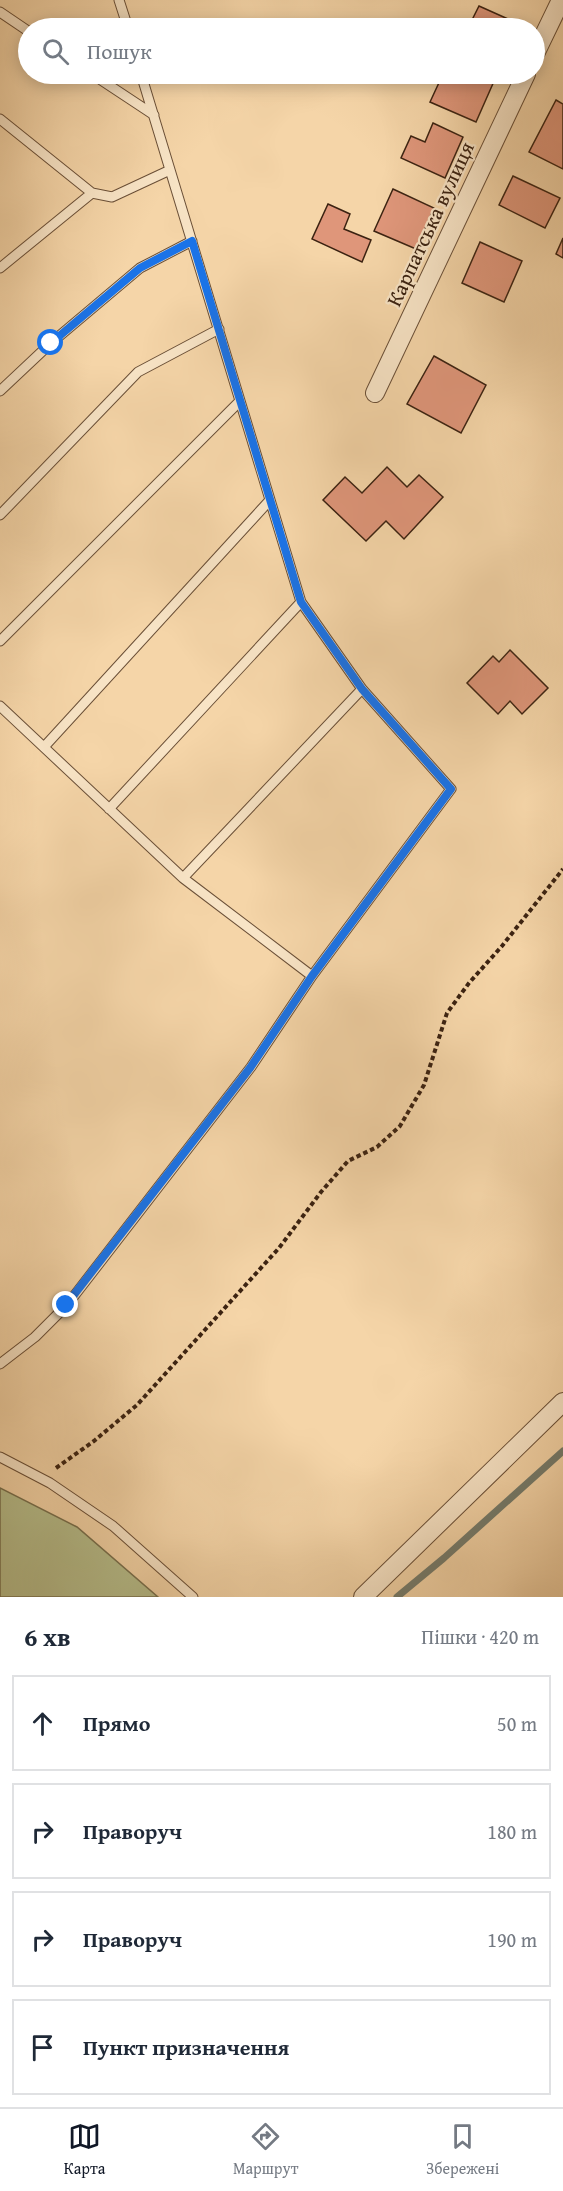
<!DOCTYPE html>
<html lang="uk">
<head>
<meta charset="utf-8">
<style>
  :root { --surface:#fff; --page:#f2f2f3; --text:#1f2937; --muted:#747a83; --line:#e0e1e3; --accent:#111827 }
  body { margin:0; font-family:"Gentium Book Plus",serif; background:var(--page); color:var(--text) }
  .stop { position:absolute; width:18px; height:18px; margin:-14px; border:4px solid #1a73e8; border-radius:50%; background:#fff }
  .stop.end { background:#1a73e8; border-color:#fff; box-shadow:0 2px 6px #0008 }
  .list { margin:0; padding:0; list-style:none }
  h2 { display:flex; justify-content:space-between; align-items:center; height:78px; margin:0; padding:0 24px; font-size:26px }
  h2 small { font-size:20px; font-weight:400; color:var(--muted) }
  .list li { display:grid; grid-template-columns:39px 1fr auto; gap:18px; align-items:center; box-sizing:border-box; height:96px; margin:0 12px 12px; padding:0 12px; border:2px solid var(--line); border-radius:0px }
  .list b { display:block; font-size:22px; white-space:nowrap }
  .list em { font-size:20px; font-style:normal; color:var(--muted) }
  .icon { flex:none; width:33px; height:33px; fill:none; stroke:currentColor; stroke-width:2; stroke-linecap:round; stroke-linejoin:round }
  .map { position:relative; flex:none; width:563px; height:1597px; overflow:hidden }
  .search { position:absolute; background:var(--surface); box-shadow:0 3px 15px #0003; left:18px; right:18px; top:18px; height:66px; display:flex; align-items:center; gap:15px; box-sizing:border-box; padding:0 21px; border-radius:33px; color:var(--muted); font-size:22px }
  .sheet { height:510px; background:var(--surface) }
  nav { display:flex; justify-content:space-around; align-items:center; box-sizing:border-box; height:84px; border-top:2px solid var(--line); background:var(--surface); font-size:16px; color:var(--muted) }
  nav a { display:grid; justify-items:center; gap:3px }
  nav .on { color:var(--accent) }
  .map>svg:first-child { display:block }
  .green { fill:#b6be8c; stroke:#78704e; stroke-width:1.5 }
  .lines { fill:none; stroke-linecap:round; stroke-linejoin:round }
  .stream { stroke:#757c6d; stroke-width:7 }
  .building { fill:#df967a; stroke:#3b2211; stroke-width:1.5 }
  .service-casing { stroke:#6a4f37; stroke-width:11 }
  .minor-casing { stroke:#6a4f37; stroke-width:20 }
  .path { stroke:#3b2211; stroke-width:4; stroke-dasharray:4.5 3; stroke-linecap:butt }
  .service { stroke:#f8e4c6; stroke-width:9 }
  .minor { stroke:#f8e4c6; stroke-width:18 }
  .route { stroke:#1a73e8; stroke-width:8 }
  .labels { text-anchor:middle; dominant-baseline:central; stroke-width:4.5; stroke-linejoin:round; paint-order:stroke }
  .street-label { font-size:21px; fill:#3b2211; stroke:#f8e4c6 }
</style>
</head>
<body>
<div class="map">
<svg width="563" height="1597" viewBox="0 0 563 1597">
  <rect width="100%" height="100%" fill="#f5d5a8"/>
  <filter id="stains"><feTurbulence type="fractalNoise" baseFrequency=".00333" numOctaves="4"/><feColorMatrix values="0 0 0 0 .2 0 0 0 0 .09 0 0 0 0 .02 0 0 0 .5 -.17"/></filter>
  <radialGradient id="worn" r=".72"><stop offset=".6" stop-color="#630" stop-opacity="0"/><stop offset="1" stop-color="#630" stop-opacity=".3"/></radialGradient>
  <path class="green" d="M 0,1488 L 77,1527 L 158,1597 L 0,1597 Z"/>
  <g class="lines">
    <path class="stream" d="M 397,1597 L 444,1558 L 563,1451"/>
  </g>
  <path class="building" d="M 479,6 L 517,23 L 515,28 L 468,28 Z
    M 443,74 L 482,74 L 495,79 L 476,122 L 430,102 Z
    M 556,100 L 563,104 L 563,169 L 529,152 Z
    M 433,123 L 463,137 L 445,178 L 401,158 L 411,136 L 425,142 Z
    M 513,176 L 560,198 L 545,228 L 499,205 Z
    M 393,189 L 434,208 L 416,249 L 374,231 Z
    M 328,204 L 350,214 L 344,229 L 371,240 L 362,262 L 312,239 Z
    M 563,238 L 563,258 L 556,254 Z
    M 480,242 L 522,261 L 504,302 L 462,283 Z
    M 434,356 L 486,385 L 461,433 L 407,404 Z
    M 387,467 L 407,487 L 419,475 L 443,497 L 404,539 L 386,521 L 366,541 L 323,500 L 345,477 L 362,493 Z
    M 510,650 L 548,688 L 522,714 L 510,701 L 498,714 L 467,683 L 493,656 L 499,662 Z"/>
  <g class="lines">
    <defs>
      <path id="service" d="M 119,0 L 128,28
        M 0,12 L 28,31
        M 92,74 L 154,115
        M 0,119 L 92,193 L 112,197 L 170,170
        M 0,268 L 92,193
        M 0,391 L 51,343 L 140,268 L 192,241
        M 0,515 L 138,372 L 219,329
        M 0,641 L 240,401
        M 0,706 L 183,878 L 312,976 L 451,789 L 362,689 L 301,602 L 141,74
        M 44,747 L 270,500
        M 109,809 L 301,602
        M 183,878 L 362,689
        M 0,1364 L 35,1337 L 67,1305 L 251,1067 L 312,976
        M 0,1457 L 50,1483 L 113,1526 L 193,1597"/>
      <path id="minor" d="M 534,56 L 561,0
        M 375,393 L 526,74
        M 363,1597 L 563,1402"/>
    </defs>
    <use href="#service" class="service-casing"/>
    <use href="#minor" class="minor-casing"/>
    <path class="path" d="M 56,1468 L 94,1441 L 137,1405 L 279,1248 L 321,1192 L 348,1161 L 377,1147 L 400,1126 L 424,1085 L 447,1013 L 469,983 L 502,946 L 563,869"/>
    <use href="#service" class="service"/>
    <use href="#minor" class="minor"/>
  </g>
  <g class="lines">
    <path class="route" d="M 51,343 L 140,268 L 192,241 L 301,602 L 362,689 L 451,789 L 312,976 L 250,1068 L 66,1305"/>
  </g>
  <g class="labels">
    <g class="street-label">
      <text transform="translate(430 224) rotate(-65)">Карпатська вулиця</text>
    </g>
  </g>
  <rect width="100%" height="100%" filter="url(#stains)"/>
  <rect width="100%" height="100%" fill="url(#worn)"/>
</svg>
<div class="stop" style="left:51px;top:343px"></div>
<div class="stop end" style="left:66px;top:1305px"></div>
<div class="search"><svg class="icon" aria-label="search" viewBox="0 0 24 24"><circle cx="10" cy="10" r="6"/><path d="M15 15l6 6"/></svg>Пошук</div>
</div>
<section class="sheet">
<h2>6 хв<small>Пішки · 420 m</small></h2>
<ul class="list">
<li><svg class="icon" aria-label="ahead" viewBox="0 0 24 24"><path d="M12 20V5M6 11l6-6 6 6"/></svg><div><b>Прямо</b></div><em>50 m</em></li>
<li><svg class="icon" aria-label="right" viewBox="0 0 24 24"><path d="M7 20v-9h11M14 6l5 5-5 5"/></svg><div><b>Праворуч</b></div><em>180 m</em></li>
<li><svg class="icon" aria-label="right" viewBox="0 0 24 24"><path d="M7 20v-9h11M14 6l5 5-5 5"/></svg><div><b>Праворуч</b></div><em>190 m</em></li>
<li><svg class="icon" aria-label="arrive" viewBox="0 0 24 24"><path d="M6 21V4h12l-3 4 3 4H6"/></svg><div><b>Пункт призначення</b></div></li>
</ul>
</section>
<nav>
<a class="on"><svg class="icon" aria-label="map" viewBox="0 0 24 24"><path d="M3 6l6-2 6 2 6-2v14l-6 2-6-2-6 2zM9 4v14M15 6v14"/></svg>Карта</a>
<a><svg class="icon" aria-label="directions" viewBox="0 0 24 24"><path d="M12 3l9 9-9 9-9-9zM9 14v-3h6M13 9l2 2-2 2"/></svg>Маршрут</a>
<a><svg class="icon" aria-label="saved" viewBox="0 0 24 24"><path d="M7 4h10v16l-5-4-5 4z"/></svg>Збережені</a>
</nav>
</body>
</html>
